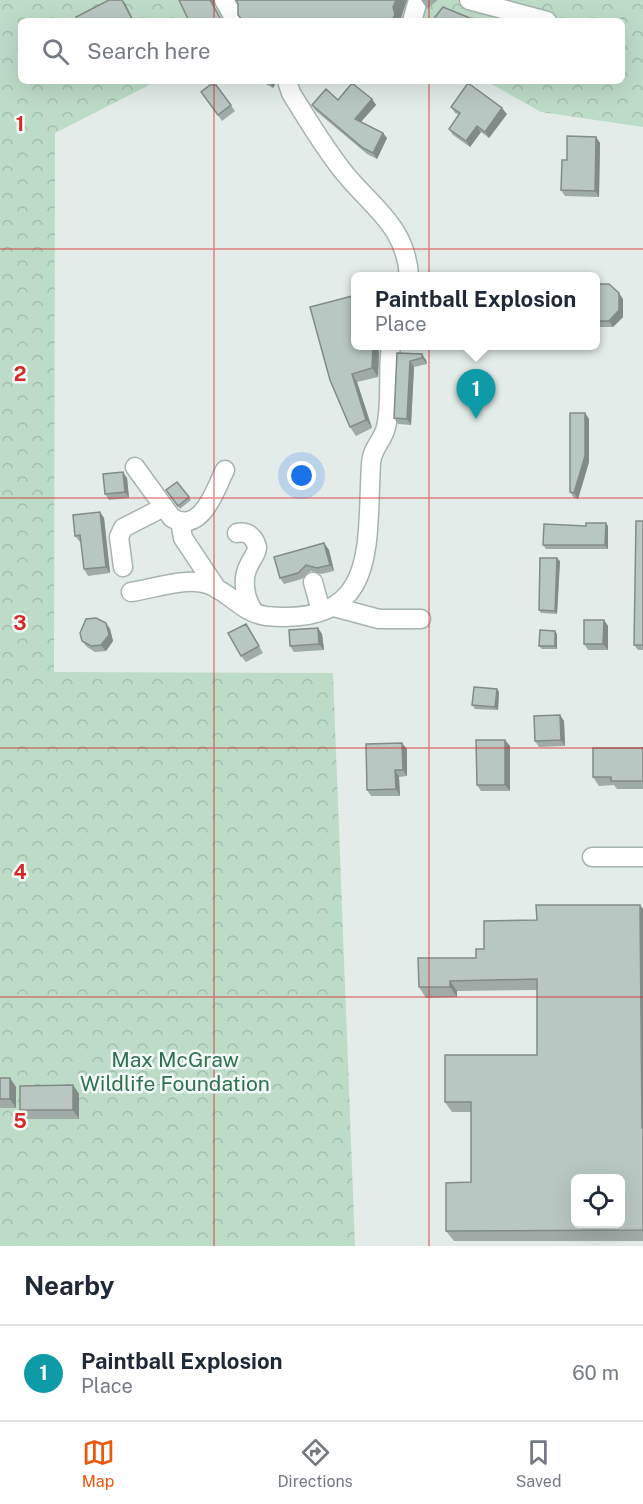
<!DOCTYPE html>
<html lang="en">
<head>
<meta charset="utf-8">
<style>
  :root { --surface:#fff; --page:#f2f2f3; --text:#1f2937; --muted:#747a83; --line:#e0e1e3; --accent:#ea580c }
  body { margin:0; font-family:"Public Sans",sans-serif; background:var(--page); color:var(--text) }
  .controls { position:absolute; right:18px; bottom:18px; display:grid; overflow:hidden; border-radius:9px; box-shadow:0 6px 24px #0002 }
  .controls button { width:54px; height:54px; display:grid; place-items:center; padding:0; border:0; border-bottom:2px solid var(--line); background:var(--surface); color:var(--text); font:30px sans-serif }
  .you { position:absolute; left:302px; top:476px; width:21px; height:21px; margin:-15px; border:4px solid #fff; border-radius:50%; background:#1a73e8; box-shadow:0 0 0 9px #1a73e833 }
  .badge { display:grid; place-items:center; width:39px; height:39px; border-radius:50%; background:var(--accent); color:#fff; font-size:20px; font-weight:700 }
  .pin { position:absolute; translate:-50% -50px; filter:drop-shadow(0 2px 3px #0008) }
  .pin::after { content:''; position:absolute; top:32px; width:21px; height:18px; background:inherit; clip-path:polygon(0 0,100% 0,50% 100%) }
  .popup { position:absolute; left:351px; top:272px; width:249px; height:78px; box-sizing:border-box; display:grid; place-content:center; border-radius:9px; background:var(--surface); filter:drop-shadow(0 2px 4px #0005); font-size:20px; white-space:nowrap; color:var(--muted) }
  .popup b { font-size:22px; color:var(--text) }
  .popup::after { content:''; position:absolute; left:50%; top:100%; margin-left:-12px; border:12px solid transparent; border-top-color:var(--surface) }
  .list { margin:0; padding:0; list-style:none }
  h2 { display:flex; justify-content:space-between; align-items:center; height:78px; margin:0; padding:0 24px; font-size:26px }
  h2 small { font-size:20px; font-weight:400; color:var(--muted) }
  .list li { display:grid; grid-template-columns:39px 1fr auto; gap:18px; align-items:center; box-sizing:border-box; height:96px; padding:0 24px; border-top:2px solid var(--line) }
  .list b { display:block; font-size:22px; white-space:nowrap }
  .list p { margin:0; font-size:20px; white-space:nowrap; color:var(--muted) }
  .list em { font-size:20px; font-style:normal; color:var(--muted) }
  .icon { flex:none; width:33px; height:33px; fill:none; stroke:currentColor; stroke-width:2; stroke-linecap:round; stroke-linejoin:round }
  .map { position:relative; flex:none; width:643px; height:1246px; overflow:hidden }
  .search { position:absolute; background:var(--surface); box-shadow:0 6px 24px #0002; left:18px; right:18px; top:18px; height:66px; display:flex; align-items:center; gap:15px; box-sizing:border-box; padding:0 21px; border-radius:9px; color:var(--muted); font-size:22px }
  .sheet { height:174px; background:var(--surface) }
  nav { display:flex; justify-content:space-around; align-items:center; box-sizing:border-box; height:84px; border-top:2px solid var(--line); background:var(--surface); font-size:16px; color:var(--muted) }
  nav a { display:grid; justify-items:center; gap:3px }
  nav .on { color:var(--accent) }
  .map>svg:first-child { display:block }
  .forest { fill:url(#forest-crowns) }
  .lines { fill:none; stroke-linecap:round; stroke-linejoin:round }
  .minor-casing { stroke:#a6b4b0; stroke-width:21 }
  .minor { stroke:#fff; stroke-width:18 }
  .wall { fill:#9faba7 }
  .shaded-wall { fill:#828b88 }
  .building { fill:#b9c7c2; stroke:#828b88; stroke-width:1.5; fill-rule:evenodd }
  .grid { fill:none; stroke:#d62828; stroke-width:1.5; stroke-opacity:0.55 }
  .labels { text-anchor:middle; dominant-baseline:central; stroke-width:5; stroke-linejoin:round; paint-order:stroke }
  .park-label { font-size:21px; fill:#30714f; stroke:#f3f9f7 }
  .grid-label { font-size:20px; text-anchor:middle; font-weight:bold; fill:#d62828; stroke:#f3f9f7; stroke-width:5; stroke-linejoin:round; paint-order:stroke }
</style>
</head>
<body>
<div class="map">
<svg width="643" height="1246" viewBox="0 0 643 1246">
  <defs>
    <pattern id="forest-crowns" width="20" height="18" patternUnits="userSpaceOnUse" patternTransform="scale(1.5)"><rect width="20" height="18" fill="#bddcc8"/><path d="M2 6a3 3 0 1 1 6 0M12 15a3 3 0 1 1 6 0" fill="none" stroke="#a2bead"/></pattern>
  </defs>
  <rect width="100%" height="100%" fill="#e3ece9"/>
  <path class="forest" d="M 0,0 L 643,0 L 643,127 L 541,112 L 486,81 L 622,81 L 622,21 L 21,21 L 21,81 L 157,81 L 55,133 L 54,672 L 333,673 L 355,1246 L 0,1246 Z"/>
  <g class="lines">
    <defs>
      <path id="minor" d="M 224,0 L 236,21
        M 469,0 L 547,21
        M 412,21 L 418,0
        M 287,81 L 291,93 C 307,119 323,146 342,170 C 370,206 406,225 409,276
        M 135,467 L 172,518 C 202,534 215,490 225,470
        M 180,521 L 183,538 L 217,589
        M 237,533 C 247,531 254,536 257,547 C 257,554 252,558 249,565 C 241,580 245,600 255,613
        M 123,567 L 119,537 L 123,528 L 164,507
        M 313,582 L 321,611
        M 131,592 C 153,589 185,577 207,584 C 229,591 242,613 266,616 C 380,627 366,545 371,464 C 371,449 383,441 386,427 C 392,401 387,372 391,346
        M 334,607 L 379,619 L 421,619
        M 592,857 L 643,857"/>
    </defs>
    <use href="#minor" class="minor-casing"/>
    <use href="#minor" class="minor"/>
  </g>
  <path class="wall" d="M 421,0 L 438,0 L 427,9 Z
    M 260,81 L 277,81 L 273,88 Z
    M 216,85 L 235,111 L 222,121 L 201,92 Z
    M 372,99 L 376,105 L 361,122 L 387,138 L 377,159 L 367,154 L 316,111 L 312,105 L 338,100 Z
    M 451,107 L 507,114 L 489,138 L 481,132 L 470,147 L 453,135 L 449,129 L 459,115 L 455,113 Z
    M 596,137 L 600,143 L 599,197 L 565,196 L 561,190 L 567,160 Z
    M 596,284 L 623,299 L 623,317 L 613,327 L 596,327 Z
    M 379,352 L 378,377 L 357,382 L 372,428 L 356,436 L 350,427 L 330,380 Z
    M 397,353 L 422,354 L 426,360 L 427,364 L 414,367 L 411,425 L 398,424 L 394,418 Z
    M 585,413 L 589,419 L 589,462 L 578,499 L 574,498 L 570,492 Z
    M 127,478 L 129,498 L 109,500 L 105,494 Z
    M 177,482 L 191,500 L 180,509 L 166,490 Z
    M 100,512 L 104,518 L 110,573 L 88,576 L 84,569 L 81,542 L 80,542 L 75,536 Z
    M 643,521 L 643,650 L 638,650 L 634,645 Z
    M 608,526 L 608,549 L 546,549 L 543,545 Z
    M 324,543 L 329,550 L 334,571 L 321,574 L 311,571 L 302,579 L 284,584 L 280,578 Z
    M 560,561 L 557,614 L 541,613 L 539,610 Z
    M 604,620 L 608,626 L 608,650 L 588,650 L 584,644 Z
    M 106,623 L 110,629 L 113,641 L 106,651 L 95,652 L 87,647 L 82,641 Z
    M 318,628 L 322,634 L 324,650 L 294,652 L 290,646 Z
    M 250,630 L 263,653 L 246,662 L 241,656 Z
    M 557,634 L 557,649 L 542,649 L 539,646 Z
    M 497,689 L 499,692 L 498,710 L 475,709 L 472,705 Z
    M 560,715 L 564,721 L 565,746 L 539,747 L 535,741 Z
    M 505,740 L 510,746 L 510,791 L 481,791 L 477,785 Z
    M 643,748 L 643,789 L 617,789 L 614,785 L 599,786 L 593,777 Z
    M 407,749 L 407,776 L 399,777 L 400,796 L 371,796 L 367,790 Z
    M 640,905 L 643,909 L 643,1241 L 454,1241 L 446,1231 L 471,1182 L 471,1112 L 452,1112 L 445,1102 L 537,1055 L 537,990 L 457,991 L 457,997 L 426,998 L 419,987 L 476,958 L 484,949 L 537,920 Z
    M 0,1078 L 10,1078 L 16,1087 L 16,1108 L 0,1108 Z
    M 73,1085 L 79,1094 L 79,1119 L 26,1119 L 20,1110 Z"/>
  <path class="shaded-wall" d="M 122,0 L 125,3 L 134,21 L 133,21 Z
    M 210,0 L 214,0 L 214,6 L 223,21 Z
    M 396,0 L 407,0 L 401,18 L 402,21 L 391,21 L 393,7 Z
    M 268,81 L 277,81 L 273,88 Z
    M 372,99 L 376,105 L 359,124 L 355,119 Z
    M 502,108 L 507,114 L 489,138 L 485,132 Z
    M 477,126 L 481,132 L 470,147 L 466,141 Z
    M 383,133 L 387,138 L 377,159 L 373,153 Z
    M 596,137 L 600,143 L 599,197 L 595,191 Z
    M 619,293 L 623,299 L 623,317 L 613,327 L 609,321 Z
    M 373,345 L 377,345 L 379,352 L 378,377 L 372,368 Z
    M 422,354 L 426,360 L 427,364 L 422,358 Z
    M 410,361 L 414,367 L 411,425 L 407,419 Z
    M 352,374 L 357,382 L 372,428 L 366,420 Z
    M 585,413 L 589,419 L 589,462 L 578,499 L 574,493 Z
    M 123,472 L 127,478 L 129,498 L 125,492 Z
    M 100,512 L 104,518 L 110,573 L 106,567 Z
    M 606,523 L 608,526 L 608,549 L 605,545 Z
    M 324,543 L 329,550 L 334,571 L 330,565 Z
    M 557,558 L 560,561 L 557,614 L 555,611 Z
    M 604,620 L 608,626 L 608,650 L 603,644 Z
    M 106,623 L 110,629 L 113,641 L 106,651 L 101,645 Z
    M 318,628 L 322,634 L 324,650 L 319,644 Z
    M 555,631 L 557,634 L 557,649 L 555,646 Z
    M 497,689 L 499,692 L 498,710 L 495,707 Z
    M 560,715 L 564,721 L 565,746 L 561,740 Z
    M 505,740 L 510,746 L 510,791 L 505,785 Z
    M 402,743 L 407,749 L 407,776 L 403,770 Z
    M 395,770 L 399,777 L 400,796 L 396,789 Z
    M 640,905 L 643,909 L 643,1130 L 642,1128 Z
    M 450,981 L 457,991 L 457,997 L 450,987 Z
    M 10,1078 L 16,1087 L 16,1108 L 10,1099 Z
    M 73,1085 L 79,1094 L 79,1119 L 73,1110 Z"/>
  <path class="building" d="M 109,0 L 122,0 L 133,21 L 78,21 L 76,17 Z
    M 179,0 L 210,0 L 220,18 L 225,21 L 189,21 Z
    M 236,0 L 396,0 L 393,7 L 395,15 L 391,21 L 243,21 L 238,15 L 238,4 Z
    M 443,7 L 477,21 L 432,21 Z
    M 352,83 L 372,99 L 355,119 L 383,133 L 373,153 L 363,148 L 312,105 L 326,89 L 338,100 Z
    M 468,83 L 502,108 L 485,132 L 477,126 L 466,141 L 449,129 L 460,113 L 451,107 Z
    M 210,85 L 216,85 L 231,105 L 218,115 L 201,92 Z
    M 567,136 L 596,137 L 595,191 L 561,190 L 562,160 L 567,160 Z
    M 596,284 L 609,284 L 619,293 L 619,310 L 609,321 L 596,321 Z
    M 356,295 L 356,345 L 373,345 L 372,368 L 352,374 L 366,420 L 350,427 L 330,380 L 310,307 Z
    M 397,353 L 422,354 L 422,358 L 410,361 L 407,419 L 394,418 Z
    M 570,413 L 585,413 L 585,456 L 574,493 L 570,492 Z
    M 123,472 L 125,492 L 105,494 L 103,474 Z
    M 177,482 L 189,497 L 178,506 L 166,490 Z
    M 100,512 L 106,567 L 84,569 L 80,535 L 75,536 L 73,515 Z
    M 636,521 L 643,521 L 643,645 L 634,645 Z
    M 586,523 L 606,523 L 605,545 L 543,545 L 544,524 L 586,526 Z
    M 324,543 L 330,565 L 317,568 L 306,565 L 298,573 L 280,578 L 274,557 Z
    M 540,558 L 557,558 L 555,611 L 539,610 Z
    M 96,618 L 106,623 L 109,635 L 101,645 L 91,646 L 82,641 L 80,633 L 86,619 Z
    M 584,620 L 604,620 L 603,644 L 584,644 Z
    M 246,624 L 259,646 L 241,656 L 228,633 Z
    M 318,628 L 319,644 L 290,646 L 289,630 Z
    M 540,630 L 555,631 L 555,646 L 539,646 Z
    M 474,687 L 497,689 L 495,707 L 472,705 Z
    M 560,715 L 561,740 L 535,741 L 534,716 Z
    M 476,740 L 505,740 L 505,785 L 477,785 Z
    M 402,743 L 403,770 L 395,770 L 396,789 L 367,790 L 366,744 Z
    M 593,748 L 643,748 L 643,781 L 611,781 L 611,777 L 593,777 Z
    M 536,905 L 640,905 L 642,1128 L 643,1128 L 643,1230 L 446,1231 L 446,1183 L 471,1182 L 471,1102 L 445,1102 L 445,1055 L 537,1055 L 537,979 L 450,981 L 450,987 L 419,987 L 418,958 L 476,958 L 476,949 L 484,949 L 484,921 L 537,920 ZM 576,1179 L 621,1179 L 621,1224 L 576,1224 Z
    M 0,1078 L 10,1078 L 10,1099 L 0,1099 Z
    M 73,1085 L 73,1110 L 20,1110 L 20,1086 Z"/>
  <path class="grid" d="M 214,0 L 214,21M 429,0 L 429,21M 214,81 L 214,1246M 429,81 L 429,1246M 0,249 L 643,249M 0,498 L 643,498M 0,748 L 643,748M 0,997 L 643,997"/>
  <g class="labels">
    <g class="park-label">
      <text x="175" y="1059">Max McGraw<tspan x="175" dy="24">Wildlife Foundation</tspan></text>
    </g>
  </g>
  <g class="grid-label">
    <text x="20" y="131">1</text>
    <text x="20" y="381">2</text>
    <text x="20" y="630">3</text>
    <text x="20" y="879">4</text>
    <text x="20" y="1128">5</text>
  </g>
</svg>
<div class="controls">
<button><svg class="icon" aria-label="locate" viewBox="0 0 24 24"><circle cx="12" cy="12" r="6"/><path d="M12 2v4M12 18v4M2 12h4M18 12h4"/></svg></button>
</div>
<div class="you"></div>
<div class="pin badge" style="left:476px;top:419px;background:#0f9aa8">1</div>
<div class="popup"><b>Paintball Explosion</b>Place</div>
<div class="search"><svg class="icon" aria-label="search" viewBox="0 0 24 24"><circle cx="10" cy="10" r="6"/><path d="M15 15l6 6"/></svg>Search here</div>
</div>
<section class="sheet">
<h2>Nearby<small></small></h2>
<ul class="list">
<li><span class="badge" style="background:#0f9aa8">1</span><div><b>Paintball Explosion</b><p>Place</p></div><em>60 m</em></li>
</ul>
</section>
<nav>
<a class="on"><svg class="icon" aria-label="map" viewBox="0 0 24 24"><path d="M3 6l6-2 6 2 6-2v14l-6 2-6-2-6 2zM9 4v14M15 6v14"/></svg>Map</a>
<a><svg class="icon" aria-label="directions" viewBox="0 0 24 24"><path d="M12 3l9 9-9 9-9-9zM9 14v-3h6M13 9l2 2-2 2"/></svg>Directions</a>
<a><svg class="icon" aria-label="saved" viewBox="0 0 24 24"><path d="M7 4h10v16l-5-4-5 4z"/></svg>Saved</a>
</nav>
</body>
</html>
